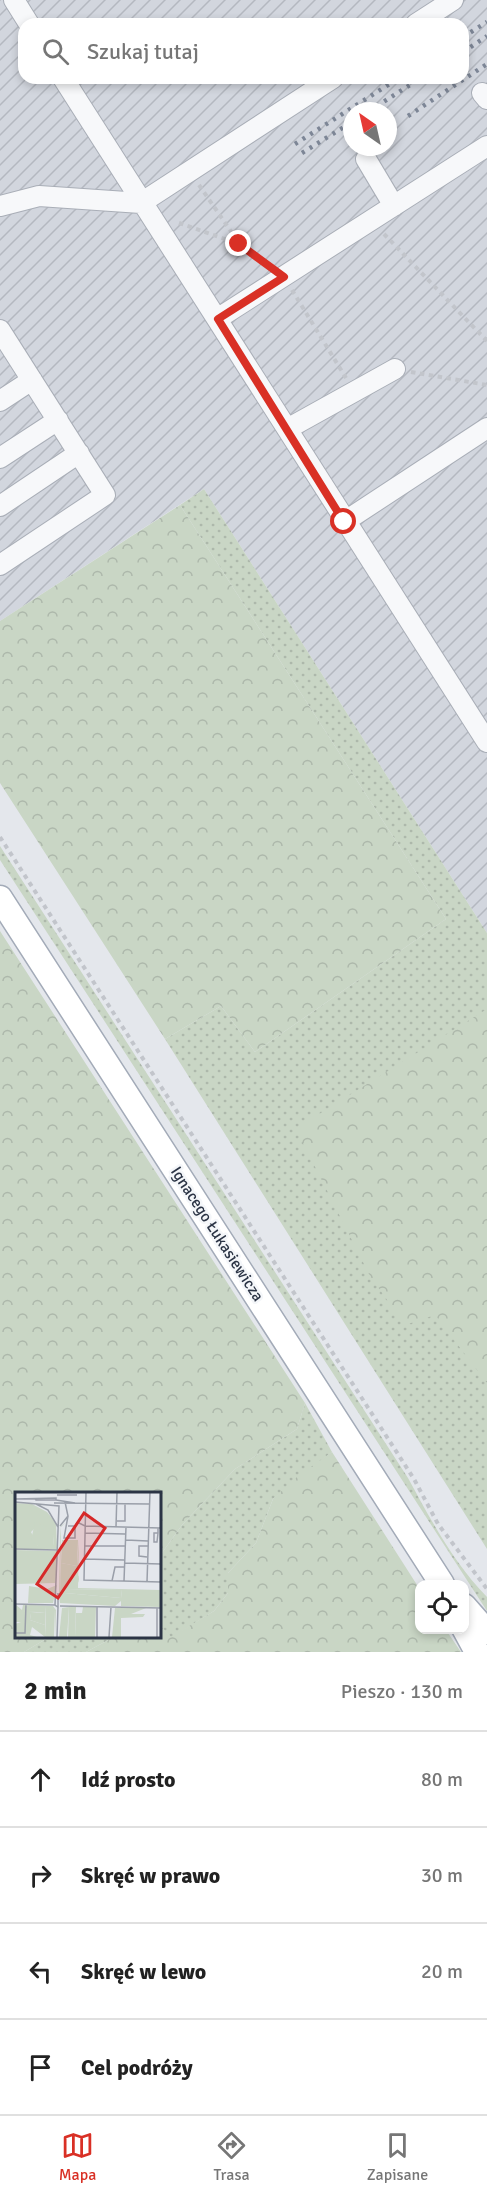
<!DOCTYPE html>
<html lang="pl">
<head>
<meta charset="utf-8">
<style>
  :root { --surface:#fff; --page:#f2f2f2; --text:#222; --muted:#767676; --line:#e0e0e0; --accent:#d93025 }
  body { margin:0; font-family:Signika,sans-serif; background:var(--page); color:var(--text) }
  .controls { position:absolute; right:18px; bottom:18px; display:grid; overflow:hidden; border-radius:12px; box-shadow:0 3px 9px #0003 }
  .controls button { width:54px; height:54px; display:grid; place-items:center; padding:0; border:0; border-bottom:2px solid var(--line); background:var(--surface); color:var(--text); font:30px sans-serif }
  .compass { position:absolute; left:343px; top:102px; width:54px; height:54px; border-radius:50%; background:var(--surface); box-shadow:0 3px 9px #0003; rotate:326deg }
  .stop { position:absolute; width:18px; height:18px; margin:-14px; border:4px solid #d93025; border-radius:50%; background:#fff }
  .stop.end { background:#d93025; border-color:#fff; box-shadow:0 2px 6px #0008 }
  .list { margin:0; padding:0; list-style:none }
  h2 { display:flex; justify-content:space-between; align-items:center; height:78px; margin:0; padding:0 24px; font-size:26px }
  h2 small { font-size:20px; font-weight:400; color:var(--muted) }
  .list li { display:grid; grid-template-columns:39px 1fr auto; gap:18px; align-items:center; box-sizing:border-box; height:96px; padding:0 24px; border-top:2px solid var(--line) }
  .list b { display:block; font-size:22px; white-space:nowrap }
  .list em { font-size:20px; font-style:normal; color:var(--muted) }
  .icon { flex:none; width:33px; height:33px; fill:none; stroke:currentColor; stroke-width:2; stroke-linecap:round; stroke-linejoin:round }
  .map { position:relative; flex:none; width:487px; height:1652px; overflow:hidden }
  .search { position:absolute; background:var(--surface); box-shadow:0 3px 9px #0003; left:18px; right:18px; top:18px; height:66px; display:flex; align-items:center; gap:15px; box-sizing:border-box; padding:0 21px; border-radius:18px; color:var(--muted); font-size:22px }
  .sheet { height:462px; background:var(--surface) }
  nav { display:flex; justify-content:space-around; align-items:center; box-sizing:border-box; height:84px; border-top:2px solid var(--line); background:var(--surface); font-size:16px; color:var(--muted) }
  nav a { display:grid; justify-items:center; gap:3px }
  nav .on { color:var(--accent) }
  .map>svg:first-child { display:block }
  .industrial { fill:url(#industrial-furrows); fill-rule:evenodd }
  .grass { fill:url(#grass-dots) }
  .forest { fill:url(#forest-crowns) }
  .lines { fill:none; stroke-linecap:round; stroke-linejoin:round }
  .minor-casing { stroke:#a9aeb7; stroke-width:22 }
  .major-casing { stroke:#a3abb8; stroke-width:27 }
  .path { stroke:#c2c5cb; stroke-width:4; stroke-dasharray:4.5 4.5; stroke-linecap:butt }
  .minor { stroke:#f7f8fa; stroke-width:20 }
  .major { stroke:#fff; stroke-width:24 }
  .rail { stroke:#7d8696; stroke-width:4.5; stroke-dasharray:3 6; stroke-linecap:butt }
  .route { stroke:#d93025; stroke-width:8 }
  .labels { text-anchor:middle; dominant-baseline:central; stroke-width:5; stroke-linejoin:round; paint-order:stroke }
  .street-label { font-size:16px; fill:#2b3445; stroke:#f4f6f9 }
  .inset-road { fill:none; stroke:#9a9fa9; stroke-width:1.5 }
  .view { fill:#d62828; fill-opacity:0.15; stroke:#d62828; stroke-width:3 }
  .inset-edge { fill:none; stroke:#2b3445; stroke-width:3 }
</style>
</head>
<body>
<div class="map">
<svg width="487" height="1652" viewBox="0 0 487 1652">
  <defs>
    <pattern id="industrial-furrows" width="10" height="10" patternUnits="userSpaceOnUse" patternTransform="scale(1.5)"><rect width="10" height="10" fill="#d2d6de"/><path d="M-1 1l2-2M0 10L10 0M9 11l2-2" fill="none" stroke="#b4b8c0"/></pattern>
    <pattern id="grass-dots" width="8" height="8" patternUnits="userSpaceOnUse" patternTransform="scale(1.5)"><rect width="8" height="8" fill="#c9d6c5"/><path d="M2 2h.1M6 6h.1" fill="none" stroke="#adb8ab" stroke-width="1.8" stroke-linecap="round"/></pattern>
    <pattern id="forest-crowns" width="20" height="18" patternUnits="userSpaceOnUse" patternTransform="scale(1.5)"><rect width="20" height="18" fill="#c9d6c5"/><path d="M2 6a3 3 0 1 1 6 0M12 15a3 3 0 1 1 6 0" fill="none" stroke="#adb8ab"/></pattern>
  </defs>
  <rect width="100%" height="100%" fill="#e4e7ec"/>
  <path class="industrial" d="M 0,0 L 487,0 L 487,933 L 204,489 L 0,621 ZM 24,24 L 463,24 L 463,78 L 24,78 ZM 352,111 L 388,111 L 388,147 L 352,147 Z"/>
  <path class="grass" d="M 204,489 L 487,933 L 487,1549 L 165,1039 L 221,1006 L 255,1052 L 446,919 L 180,505 Z
    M 0,846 L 408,1478 C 431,1520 453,1562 487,1597 L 487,1611 L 0,860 Z
    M 305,1403 L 332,1452 L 273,1499 L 256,1543 L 228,1573 L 228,1593 L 214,1611 L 171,1638 L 159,1624 L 159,1557 L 182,1525 L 235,1469 L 297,1429 Z
    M 51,1636 L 116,1636 L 86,1652 L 24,1652 Z"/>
  <path class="forest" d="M 180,505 L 446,919 L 255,1052 L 221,1006 L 165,1039 L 0,783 L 0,621 Z
    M 0,931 L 305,1403 L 297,1429 L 235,1469 L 182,1525 L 159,1557 L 159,1493 L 16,1493 L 16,1636 L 51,1636 L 24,1652 L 0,1652 Z
    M 487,1009 L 487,1383 L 435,1315 L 405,1325 L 370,1276 L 300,1137 L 300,1126 Z
    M 332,1452 L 419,1588 L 420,1630 L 446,1630 L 461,1652 L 86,1652 L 116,1636 L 159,1636 L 159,1624 L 171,1637 L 214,1611 L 228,1593 L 228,1573 L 256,1543 L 273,1499 L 298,1476 Z"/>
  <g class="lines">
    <defs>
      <path id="minor" d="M 14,0 L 29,24
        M 416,24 L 453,0
        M 63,78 L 487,742
        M 482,93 L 487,99
        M 366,159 L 394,206
        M 0,206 L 39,196 L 141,203 L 333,78
        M 217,319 L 487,146
        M 0,330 L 105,495 L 0,565
        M 0,401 L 32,380
        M 287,429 L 395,369
        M 0,458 L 58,420
        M 0,506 L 79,453
        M 344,522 L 487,428"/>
      <path id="major" d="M 0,898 L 442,1584
        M 464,1606 L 487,1632
        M 464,1628 L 477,1652"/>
    </defs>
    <use href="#minor" class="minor-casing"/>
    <use href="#major" class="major-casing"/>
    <path class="path" d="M 199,185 L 239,243
      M 179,223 L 239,244 L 269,265
      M 384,234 L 487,341
      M 292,290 L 346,378
      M 411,372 L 487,385
      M 0,837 L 414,1479 L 438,1524 L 487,1589"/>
    <use href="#minor" class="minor"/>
    <use href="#major" class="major"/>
    <path class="rail" d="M 463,37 L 487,22
      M 463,52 L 487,36
      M 369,111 L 421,78
      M 408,116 L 487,64
      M 295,144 L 399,78
      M 302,153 L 352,122"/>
  </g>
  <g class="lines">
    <path class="route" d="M 239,244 L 284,277 L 218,319 L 344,522"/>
  </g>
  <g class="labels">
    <g class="street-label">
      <text transform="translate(217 1234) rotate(57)">Ignacego Łukasiewicza</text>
    </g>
  </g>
  <g transform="translate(15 1492)">
    <rect width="146" height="146" fill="#e4e7ec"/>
    <path d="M 51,30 L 46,35 L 45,104 L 46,71 L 62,74 L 64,48 L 63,96 L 145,98 L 145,115 L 106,114 L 106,109 L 100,114 L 45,111 L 44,103 L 45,45 L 46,34 ZM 50,97 L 107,98 L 106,106 L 50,101 ZM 0,112 L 7,118 L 8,113 L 38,114 L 41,118 L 40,145 L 39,118 L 31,118 L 31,114 L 14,119 L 30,120 L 16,121 L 15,128 L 30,133 L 30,145 L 17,135 L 15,143 L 22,145 L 0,145 L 0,132 L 6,130 L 0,130 Z" fill="#c9d6c5" fill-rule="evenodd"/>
    <path d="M 0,11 L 17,12 L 32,20 L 41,31 L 42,57 L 0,57 ZM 19,37 L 39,44 L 38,54 L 23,54 L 16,40 ZM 47,48 L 63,48 L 62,74 L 46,71 ZM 0,58 L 43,59 L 41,91 L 0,92 ZM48 87a8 8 0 1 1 16 0a8 8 0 1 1-16 0ZM 42,93 L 38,111 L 13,111 L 14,94 L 32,97 ZM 50,97 L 107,98 L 106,106 L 50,101 ZM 14,113 L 31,114 L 30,133 L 15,128 L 16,121 L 30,121 L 13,119 ZM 54,115 L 52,145 L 44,145 L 47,116 ZM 68,115 L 81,115 L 80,145 L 60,145 L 61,121 L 67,121 ZM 100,116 L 131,116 L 116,122 L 130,122 L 128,125 L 106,126 L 106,145 L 97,145 Z" fill="#c9d6c5" fill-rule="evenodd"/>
    <path d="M 20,30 L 32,35 L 39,44 L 38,54 L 23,54 L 16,48 Z" fill="#c9d6c5"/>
    <path d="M 54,114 L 61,115 L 60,145 L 53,145 ZM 39,117 L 39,145 L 30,145 L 31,118 Z" fill="#c9d6c5"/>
    <path class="inset-road" d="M 71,0 L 69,88 L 146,90M 42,3 L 62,3M 0,7 L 20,7 L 21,8 L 41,8 L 41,6 L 0,7M 41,8 L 60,11M 0,10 L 44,14 L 40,113 L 43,115 L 43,101M 39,11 L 134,12M 21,12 L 33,18 L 43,35M 102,29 L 110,29 L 110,12M 62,30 L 70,34 L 146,36M 45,34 L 53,24 L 50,10M 53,34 L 60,34 L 60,46 L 49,46 L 53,24M 101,35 L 102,0M 70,41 L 110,42M 143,41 L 139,41 L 139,50 L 142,50 L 143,41 L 143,36M 111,48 L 133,49M 70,54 L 110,54M 0,57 L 42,58M 132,65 L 124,64 L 124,54 L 133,54M 69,67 L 109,68M 110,71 L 146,72M 97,89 L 100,75 L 109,75M 109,89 L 111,35M 132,90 L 135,0M 0,112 L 40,113M 45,114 L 146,116M 82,114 L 82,145M 142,116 L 142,145M 0,141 L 10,141 L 11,112M 42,145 L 43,115M 94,145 L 96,115"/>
    <path class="view" d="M 69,21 L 90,36 L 43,106 L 22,92 Z"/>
    <rect width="146" height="146" class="inset-edge"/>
  </g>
</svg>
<div class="controls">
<button><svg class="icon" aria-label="locate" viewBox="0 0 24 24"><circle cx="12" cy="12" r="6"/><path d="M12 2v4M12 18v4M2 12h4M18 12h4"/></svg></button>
</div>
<svg class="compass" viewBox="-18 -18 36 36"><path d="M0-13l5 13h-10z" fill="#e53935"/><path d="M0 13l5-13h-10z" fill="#767676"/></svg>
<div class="stop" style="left:344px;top:522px"></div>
<div class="stop end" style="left:239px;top:244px"></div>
<div class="search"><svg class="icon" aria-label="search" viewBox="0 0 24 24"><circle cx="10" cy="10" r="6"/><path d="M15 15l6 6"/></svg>Szukaj tutaj</div>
</div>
<section class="sheet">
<h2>2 min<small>Pieszo · 130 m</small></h2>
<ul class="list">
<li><svg class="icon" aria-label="ahead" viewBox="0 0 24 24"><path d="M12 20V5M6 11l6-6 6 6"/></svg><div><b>Idź prosto</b></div><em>80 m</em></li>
<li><svg class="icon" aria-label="right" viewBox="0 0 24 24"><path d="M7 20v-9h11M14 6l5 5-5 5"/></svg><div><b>Skręć w prawo</b></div><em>30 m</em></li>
<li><svg class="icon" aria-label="left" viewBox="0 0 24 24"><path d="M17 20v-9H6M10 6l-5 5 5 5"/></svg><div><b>Skręć w lewo</b></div><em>20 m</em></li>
<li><svg class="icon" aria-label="arrive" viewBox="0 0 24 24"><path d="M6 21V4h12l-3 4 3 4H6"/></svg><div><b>Cel podróży</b></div></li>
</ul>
</section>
<nav>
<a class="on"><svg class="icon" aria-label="map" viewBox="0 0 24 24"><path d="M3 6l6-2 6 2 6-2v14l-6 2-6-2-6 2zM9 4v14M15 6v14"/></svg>Mapa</a>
<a><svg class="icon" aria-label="directions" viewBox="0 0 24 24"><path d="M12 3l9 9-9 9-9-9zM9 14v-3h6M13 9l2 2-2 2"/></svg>Trasa</a>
<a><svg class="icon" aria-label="saved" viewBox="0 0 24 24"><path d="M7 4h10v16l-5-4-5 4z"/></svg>Zapisane</a>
</nav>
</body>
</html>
